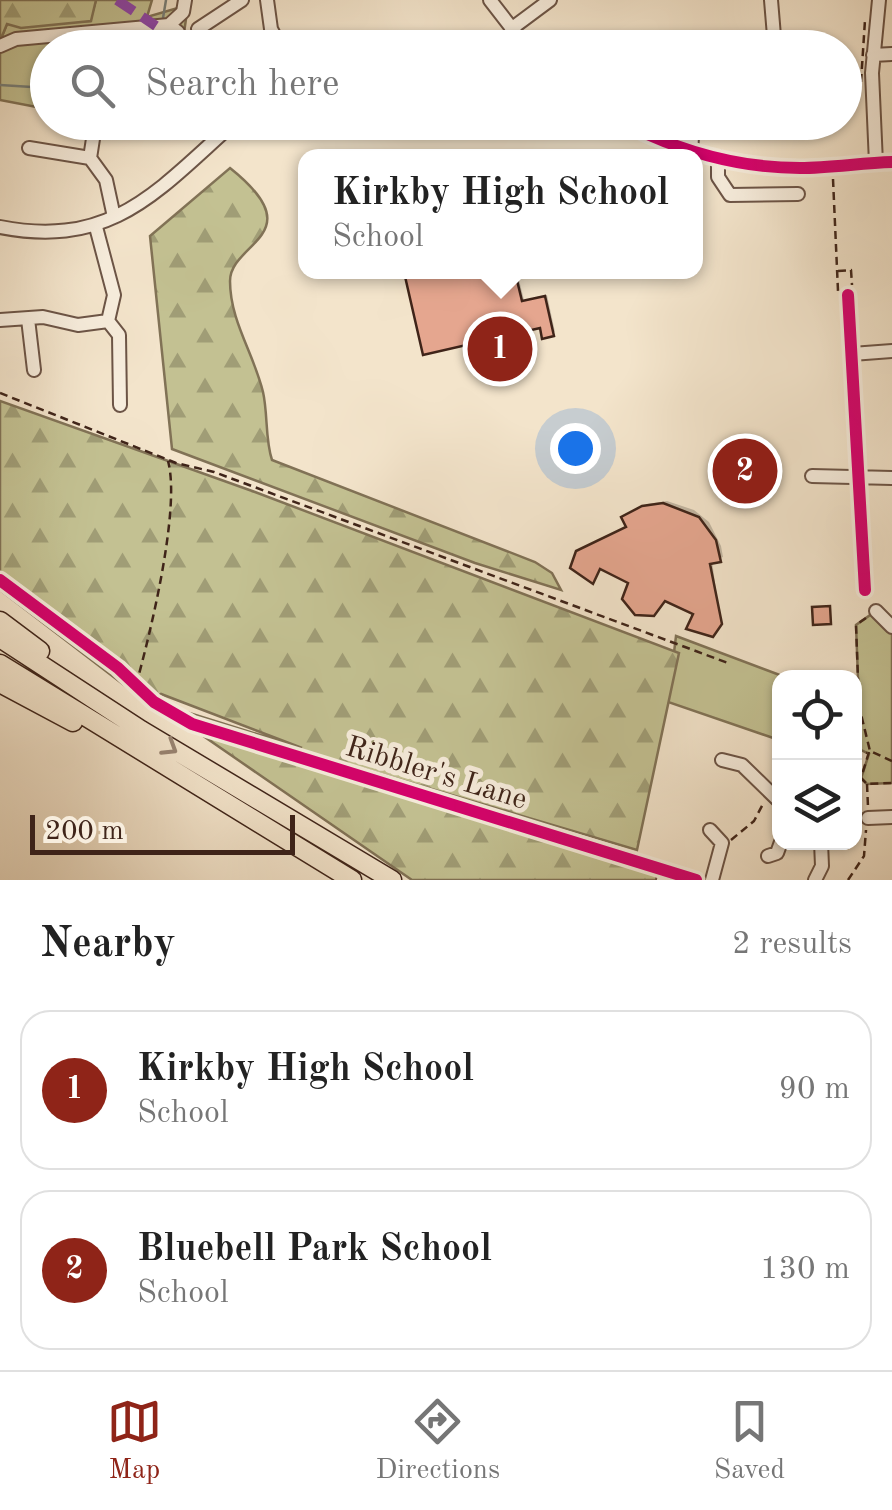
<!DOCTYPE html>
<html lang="en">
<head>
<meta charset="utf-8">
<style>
  :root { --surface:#fff; --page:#f6f6f6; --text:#222; --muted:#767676; --line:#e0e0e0; --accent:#8f2418 }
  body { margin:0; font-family:"Old Standard TT",serif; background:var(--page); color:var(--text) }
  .controls { position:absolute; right:30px; bottom:30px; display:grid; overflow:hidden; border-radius:20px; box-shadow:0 2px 8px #0004 }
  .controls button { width:90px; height:90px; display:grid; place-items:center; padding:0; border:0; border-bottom:2px solid var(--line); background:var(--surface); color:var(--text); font:50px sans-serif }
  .scale { position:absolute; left:30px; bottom:25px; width:265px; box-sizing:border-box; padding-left:10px; border:5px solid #3f2419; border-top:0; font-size:28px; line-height:35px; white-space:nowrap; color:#3f2419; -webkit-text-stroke:8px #f7eddd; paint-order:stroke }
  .you { position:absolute; left:575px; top:448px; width:35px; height:35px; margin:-25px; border:8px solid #fff; border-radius:50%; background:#1a73e8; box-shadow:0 0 0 15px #1a73e833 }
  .badge { display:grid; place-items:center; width:65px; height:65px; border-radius:50%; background:var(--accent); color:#fff; font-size:32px; font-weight:700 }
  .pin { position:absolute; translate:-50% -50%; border:5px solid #fff; box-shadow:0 2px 10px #0006 }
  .popup { position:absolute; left:298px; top:149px; width:405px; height:130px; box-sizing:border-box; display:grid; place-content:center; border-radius:20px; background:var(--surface); filter:drop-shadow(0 2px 8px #0005); font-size:32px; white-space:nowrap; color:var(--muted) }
  .popup b { font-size:38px; color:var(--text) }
  .popup::after { content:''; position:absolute; left:50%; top:100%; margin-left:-20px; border:20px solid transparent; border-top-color:var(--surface) }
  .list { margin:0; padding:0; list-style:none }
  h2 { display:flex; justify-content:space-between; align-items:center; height:130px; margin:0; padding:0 40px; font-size:42px }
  h2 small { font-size:32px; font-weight:400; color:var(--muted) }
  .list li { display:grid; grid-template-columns:65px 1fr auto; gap:30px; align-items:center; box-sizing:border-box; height:160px; margin:0 20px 20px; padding:0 20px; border:2px solid var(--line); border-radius:30px }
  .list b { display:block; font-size:38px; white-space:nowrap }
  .list p { margin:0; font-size:32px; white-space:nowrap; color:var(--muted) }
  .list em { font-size:32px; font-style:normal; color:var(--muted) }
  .icon { flex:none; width:55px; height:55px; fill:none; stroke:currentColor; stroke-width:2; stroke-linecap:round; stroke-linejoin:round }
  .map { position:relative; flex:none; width:892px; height:880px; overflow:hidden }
  .search { position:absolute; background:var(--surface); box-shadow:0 2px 8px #0004; left:30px; right:30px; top:30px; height:110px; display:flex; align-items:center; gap:25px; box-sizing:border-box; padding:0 35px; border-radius:55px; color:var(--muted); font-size:38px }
  .sheet { height:490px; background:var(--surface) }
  nav { display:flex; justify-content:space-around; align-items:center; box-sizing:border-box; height:140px; border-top:2px solid var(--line); background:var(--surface); font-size:28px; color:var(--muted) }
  nav a { display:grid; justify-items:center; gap:5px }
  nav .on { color:var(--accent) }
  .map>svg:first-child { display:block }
  .green { fill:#c3c192; stroke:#817256; stroke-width:2.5 }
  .forest { fill:url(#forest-firs); stroke:#817256; stroke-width:2.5 }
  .shadow { fill:#0003 }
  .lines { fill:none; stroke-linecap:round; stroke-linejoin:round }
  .stream { stroke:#77807b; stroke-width:2.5 }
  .building { fill:#e5a68f; stroke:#3f2419; stroke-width:2.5 }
  .minor-casing { stroke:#6c5446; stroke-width:16 }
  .highway-casing { stroke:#3f2419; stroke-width:21 }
  .path { stroke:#3f2419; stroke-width:2.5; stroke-dasharray:8 5; stroke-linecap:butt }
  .minor { stroke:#f7eddd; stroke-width:12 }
  .highway { stroke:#f3e4cb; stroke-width:18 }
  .quiet { stroke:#8e44ad; stroke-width:10; stroke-dasharray:20 10; stroke-linecap:butt }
  .cycleway-casing { stroke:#f7eddd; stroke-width:19 }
  .cycleway { stroke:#d6006c; stroke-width:12 }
  .oneway { stroke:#998472 }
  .labels { text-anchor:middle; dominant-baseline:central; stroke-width:10; stroke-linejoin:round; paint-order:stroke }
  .street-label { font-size:30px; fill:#3f2419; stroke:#f7eddd }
</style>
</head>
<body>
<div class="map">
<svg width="892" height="880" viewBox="0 0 892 880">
  <defs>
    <pattern id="forest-firs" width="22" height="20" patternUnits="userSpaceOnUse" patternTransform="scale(2.5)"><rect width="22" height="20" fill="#c3c192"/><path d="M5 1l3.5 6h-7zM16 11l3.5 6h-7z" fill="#a09d76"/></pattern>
  </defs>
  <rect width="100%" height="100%" fill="#f3e4cb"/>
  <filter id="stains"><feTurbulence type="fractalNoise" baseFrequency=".002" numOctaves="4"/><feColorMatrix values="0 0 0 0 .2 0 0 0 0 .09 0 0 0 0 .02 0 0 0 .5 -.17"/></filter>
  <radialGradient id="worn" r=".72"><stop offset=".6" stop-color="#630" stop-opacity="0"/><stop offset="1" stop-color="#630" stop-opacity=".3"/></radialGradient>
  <path class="green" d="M 96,0 L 152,0 L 147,17 L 188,5 L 182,47 L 123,47 L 119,38 L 56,43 L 48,48 L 47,109 L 0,100 L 0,41 L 7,24 L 90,21 Z
    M 876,611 L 892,628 L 892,783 L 867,784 L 861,778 L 869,754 L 855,747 L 854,704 L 859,705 L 856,625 Z
    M 676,636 L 785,677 L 780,678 L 779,740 L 668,702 Z"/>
  <path class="forest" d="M 0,0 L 96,0 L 91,21 L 21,28 L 7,24 L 0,41 Z
    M 230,168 C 314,235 230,242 230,281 C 230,321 254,354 263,392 C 268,414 265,439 272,460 L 535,562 L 552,573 L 561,590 L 475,563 L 172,449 L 150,236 Z
    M 0,401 L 255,492 L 679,653 L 637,850 L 364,769 L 687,880 L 412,880 L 154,702 L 302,748 L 161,694 L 148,702 L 128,688 L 0,590 Z"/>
  <path class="shadow" d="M 406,272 L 517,272 L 524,300 L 547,295 L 555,332 L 542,325 L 425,352 Z
    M 667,501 L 694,510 L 709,522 L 721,546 L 723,557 L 712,561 L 721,626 L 706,635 L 689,628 L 696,613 L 601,567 L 575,571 L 628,526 L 627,515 L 647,504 Z"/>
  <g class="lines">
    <path class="stream" d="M 163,18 L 166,0
      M 163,31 L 164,48
      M 0,85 L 48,88"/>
  </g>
  <path class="building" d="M 404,272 L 515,272 L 522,301 L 545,296 L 554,336 L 542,339 L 540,328 L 423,355 Z
    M 663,503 L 699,517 L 716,540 L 721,562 L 710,564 L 722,624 L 713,637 L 686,629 L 693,614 L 665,601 L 654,616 L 635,615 L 622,599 L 628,583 L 600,569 L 593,584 L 570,568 L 576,551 L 626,527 L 621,517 L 642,506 Z
    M 830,606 L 831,624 L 813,625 L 812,607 Z"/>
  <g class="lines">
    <defs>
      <path id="minor" d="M 267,0 L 271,29 L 281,48
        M 490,0 L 527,48
        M 771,0 L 775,48
        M 169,25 L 183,12 L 185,0
        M 169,25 L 178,32 L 180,48
        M 198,29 L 242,0
        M 511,29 L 550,0
        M 0,46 L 16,39 L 169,25
        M 873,55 L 892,54
        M 181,122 L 182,124
        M 622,122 C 676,150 738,168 800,168 C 830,168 861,163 892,162
        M 528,126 L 530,122
        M 29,148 L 90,158 L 106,180 L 114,217
        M 691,152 L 693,122
        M 718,157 L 718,177 L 730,195 L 798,194
        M 90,158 L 95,126
        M 876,163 L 872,73 L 879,0
        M 0,227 C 113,249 158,190 235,122
        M 848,295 L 865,590
        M 28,319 L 34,370
        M 0,320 L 43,317 L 78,325 L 108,321 L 114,295 L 96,227
        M 108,321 L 119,335 L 120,405
        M 852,354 L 892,351
        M 812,476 L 892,478
        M 876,611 L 892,627
        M 722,760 L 742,765 L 780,802
        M 868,818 L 892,817
        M 710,830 L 722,843 L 712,880
        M 768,856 L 777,853 L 781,842
        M 663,880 L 665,872 L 696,880
        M 815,880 L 822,866 L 821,842"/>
      <path id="highway" d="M 0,621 L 40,651
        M 0,638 L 141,730 L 392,880
        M 0,664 L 352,880
        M 0,683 L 73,722"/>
    </defs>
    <use href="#minor" class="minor-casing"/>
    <use href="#highway" class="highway-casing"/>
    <path class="path" d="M 861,82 L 865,20
      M 833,179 L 838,291
      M 838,271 L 851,270 L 852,285
      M 0,393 L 176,463 L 214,472 L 728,663
      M 866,618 L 856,625 L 859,706 L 870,751 L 892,761
      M 136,685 C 150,635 181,508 168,461
      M 854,748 L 867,753
      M 869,752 L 861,778 L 867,784 L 892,783
      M 867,784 L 868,807
      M 731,840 L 754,821 L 764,802
      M 848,880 L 864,856 L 866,830"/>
    <use href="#minor" class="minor"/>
    <use href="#highway" class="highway"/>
    <path class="quiet" d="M 117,0 L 156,26"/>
    <defs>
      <path id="cycleway" d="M 622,122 C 676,150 738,168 800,168 C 830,168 861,163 892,162
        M 848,295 L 865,590
        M 0,580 L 118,668 L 154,702 L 192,724 L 696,880"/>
    </defs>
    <use href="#cycleway" class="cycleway-casing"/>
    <use href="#cycleway" class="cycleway"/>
  </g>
  <defs><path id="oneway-chevron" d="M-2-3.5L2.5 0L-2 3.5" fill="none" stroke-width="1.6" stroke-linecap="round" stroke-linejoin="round" transform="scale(2.5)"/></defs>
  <use class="oneway" href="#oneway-chevron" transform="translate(170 748) rotate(32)"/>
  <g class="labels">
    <g class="street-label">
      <text transform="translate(436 774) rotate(17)">Ribbler's Lane</text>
    </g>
  </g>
  <rect width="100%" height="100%" filter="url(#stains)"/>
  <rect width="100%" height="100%" fill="url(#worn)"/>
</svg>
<div class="controls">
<button><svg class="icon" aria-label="locate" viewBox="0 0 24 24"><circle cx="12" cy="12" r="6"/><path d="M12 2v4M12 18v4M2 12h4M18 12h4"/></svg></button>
<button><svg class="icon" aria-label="layers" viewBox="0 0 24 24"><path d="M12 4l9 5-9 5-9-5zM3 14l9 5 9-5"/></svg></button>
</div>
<div class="scale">200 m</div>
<div class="you"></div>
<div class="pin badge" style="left:500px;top:349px">1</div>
<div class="popup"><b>Kirkby High School</b>School</div>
<div class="pin badge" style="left:745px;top:471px">2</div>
<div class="search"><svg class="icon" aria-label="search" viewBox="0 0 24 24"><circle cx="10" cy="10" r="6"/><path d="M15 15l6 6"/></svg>Search here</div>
</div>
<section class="sheet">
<h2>Nearby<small>2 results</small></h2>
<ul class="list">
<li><span class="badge">1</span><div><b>Kirkby High School</b><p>School</p></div><em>90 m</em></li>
<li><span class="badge">2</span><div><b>Bluebell Park School</b><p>School</p></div><em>130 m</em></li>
</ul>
</section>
<nav>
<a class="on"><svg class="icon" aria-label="map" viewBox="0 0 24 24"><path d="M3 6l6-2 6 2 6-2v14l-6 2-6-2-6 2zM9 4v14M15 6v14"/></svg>Map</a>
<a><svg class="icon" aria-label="directions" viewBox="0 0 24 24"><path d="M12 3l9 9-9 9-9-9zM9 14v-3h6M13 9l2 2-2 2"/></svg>Directions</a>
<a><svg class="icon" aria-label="saved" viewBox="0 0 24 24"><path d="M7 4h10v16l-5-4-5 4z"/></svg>Saved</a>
</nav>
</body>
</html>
